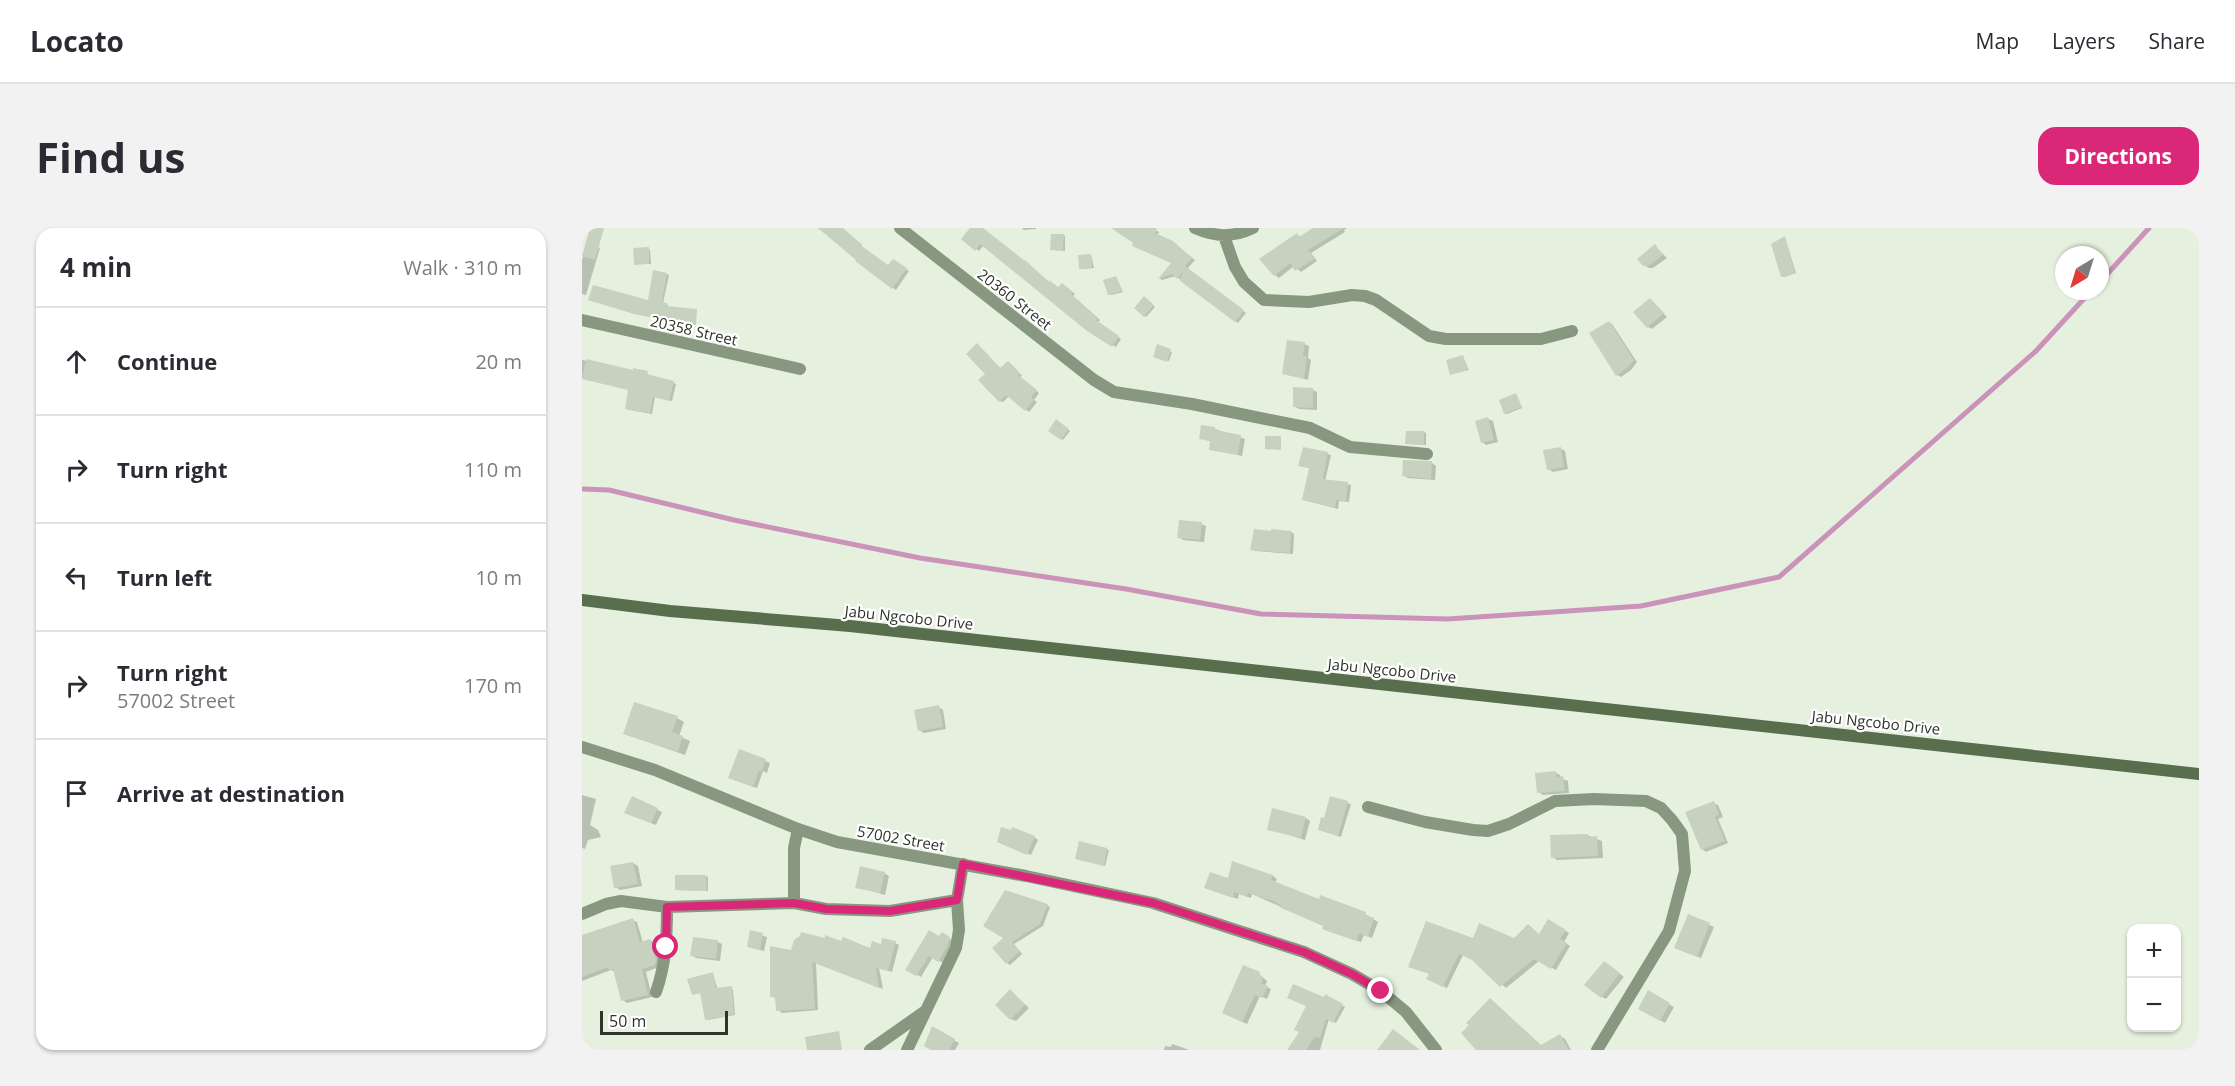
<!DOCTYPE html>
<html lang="en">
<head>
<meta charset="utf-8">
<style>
  :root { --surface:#fff; --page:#f2f2f3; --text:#2b2b33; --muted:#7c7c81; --line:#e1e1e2; --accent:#db2777 }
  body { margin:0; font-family:"Open Sans",sans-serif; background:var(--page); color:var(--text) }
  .controls { position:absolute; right:18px; bottom:18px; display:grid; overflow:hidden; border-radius:12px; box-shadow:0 2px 4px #0004 }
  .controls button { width:54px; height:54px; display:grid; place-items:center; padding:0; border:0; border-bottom:2px solid var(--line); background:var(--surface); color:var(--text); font:30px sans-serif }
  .compass { position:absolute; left:1473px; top:18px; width:54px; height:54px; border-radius:50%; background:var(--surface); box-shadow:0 2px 4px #0004; rotate:218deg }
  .scale { position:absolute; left:18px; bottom:15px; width:128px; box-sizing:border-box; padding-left:6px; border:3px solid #2f332c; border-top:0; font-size:16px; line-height:21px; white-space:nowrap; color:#2f332c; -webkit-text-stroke:4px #fff; paint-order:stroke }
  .stop { position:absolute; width:18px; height:18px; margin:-14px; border:4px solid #db2777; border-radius:50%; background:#fff }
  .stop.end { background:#db2777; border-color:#fff; box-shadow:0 2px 6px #0008 }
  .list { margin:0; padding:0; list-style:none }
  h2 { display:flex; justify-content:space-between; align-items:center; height:78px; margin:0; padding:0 24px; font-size:26px }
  h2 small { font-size:20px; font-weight:400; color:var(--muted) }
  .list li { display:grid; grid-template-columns:39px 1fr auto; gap:18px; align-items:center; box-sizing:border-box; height:108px; padding:0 24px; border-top:2px solid var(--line) }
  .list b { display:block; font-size:22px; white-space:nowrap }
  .list p { margin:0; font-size:20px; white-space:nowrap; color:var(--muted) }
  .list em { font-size:20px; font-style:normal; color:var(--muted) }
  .icon { flex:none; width:33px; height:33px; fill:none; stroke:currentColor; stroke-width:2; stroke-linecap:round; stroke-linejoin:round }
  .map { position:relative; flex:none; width:1617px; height:822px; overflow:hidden; border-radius:18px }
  header { display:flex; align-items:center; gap:36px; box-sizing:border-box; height:84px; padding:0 30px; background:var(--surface); border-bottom:2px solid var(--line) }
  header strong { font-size:28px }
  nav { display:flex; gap:33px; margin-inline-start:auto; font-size:21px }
  .intro { display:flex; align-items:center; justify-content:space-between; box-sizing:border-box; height:144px; padding:0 36px }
  h1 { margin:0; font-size:42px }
  .button { padding:15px 27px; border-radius:18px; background:var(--accent); color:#fff; font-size:21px; font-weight:700 }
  main { display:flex; gap:36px; padding:0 36px }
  aside { flex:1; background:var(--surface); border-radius:18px; box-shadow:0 2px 4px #0004 }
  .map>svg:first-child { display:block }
  .shadow { fill:#0003 }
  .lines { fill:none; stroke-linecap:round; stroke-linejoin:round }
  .stream { stroke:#cb92ba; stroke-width:5 }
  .building { fill:#c6d2bf }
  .minor { stroke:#88977f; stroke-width:12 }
  .tertiary { stroke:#88977f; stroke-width:12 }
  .secondary { stroke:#596e4c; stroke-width:12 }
  .route { stroke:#db2777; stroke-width:8 }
  .labels { text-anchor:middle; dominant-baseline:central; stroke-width:4.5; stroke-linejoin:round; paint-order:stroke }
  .street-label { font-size:15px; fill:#2f332c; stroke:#fff }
</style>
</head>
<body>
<header>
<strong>Locato</strong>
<nav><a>Map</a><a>Layers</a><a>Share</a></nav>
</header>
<div class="intro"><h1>Find us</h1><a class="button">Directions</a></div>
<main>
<aside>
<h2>4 min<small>Walk · 310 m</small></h2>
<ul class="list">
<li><svg class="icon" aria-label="ahead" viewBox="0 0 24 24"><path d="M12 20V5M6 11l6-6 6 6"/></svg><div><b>Continue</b></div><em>20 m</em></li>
<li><svg class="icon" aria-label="right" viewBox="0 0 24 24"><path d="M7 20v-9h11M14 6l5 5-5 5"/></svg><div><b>Turn right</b></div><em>110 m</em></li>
<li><svg class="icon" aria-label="left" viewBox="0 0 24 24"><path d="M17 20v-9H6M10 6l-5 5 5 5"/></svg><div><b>Turn left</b></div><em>10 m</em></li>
<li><svg class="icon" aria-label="right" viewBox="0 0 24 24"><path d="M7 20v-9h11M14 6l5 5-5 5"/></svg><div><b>Turn right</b><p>57002 Street</p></div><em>170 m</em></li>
<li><svg class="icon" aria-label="arrive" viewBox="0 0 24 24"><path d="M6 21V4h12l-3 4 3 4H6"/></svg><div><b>Arrive at destination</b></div></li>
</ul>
</aside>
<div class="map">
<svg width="1617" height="822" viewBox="0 0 1617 822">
  <rect width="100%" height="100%" fill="#e5f1de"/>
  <path class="shadow" d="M 236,0 L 258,0 L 280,17 L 279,19 L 306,39 L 311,33 L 327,43 L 314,62 Z
    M 390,0 L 400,0 L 468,56 L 477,61 L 483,58 L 493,66 L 491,68 L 518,92 L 516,94 L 539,111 L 534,119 L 505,102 L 402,17 L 397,23 L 394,21 Z
    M 440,0 L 454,0 L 454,1 L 442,2 Z
    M 532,0 L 569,0 L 577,4 L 575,8 L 594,17 L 613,32 L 605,41 L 664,85 L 656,95 L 594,48 L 580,52 L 578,51 L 591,35 L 553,15 Z
    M 734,0 L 765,0 L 762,2 L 763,4 L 729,25 L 735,33 L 719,44 L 712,38 L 697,50 L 693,47 L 715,7 L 719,9 Z
    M 482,7 L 483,8 L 483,23 L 471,22 Z
    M 1203,10 L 1214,45 L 1202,49 L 1200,48 Z
    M 5,15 L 18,20 L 4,67 L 0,66 L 0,32 Z
    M 1073,18 L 1085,30 L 1071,40 L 1067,40 L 1062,37 Z
    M 66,21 L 68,22 L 69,36 L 54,36 Z
    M 509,27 L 512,40 L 500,41 L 497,28 Z
    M 72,44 L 87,47 L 81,75 L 86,77 L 86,80 L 114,82 L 113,97 L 55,86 L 67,74 Z
    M 534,49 L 541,64 L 529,67 L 527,66 Z
    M 562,70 L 573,79 L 564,89 L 554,80 Z
    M 1068,72 L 1085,89 L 1070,101 L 1066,99 Z
    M 1027,94 L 1030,96 L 1055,134 L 1049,142 L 1039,149 L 1035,147 Z
    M 722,116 L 727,118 L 726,130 L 729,132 L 726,152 L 702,145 Z
    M 576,118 L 590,124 L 587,133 L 574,129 Z
    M 398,119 L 419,141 L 429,136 L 440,148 L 438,149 L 457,165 L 452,172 L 455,174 L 447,184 L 427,168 L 421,174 L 417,173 L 406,146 Z
    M 881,129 L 887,142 L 869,146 Z
    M 0,132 L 52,144 L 65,145 L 67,148 L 92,155 L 94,156 L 90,173 L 73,169 L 70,186 L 48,182 L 45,181 L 47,162 L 0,150 Z
    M 731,162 L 735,164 L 735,182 L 717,181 L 712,178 Z
    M 934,167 L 940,180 L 925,186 L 923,185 Z
    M 906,191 L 911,193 L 916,214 L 904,217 L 900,214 Z
    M 475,193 L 488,203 L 481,212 L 468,202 Z
    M 633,201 L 663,211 L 660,228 L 628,221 L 630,214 L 619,210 Z
    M 842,204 L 844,205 L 844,217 L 826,216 Z
    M 722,220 L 749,227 L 743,253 L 769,257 L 767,274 L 757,273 L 756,281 L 725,273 L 729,240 L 721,239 Z
    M 978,220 L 983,223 L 986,241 L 971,244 L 967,241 Z
    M 823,234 L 850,235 L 854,238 L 853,252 L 826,250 L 821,247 Z
    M 619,296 L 624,298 L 622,314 L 601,312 L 597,309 Z
    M 709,304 L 712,306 L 711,326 L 673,323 L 670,321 Z
    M 357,479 L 361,482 L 364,501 L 342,505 L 337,502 Z
    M 95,490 L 102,494 L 97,508 L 108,513 L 103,527 L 43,506 Z
    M 158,523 L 188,535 L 185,545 L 181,543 L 175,560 L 152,552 Z
    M 974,545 L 978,547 L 978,550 L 986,553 L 987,565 L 961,567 L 957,564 Z
    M 0,567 L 14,571 L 8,597 L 16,602 L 19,609 L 6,612 L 3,621 L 0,620 Z
    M 50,570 L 80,584 L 74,597 L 48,587 Z
    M 749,570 L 769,576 L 759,609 L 741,603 Z
    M 1131,575 L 1136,577 L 1141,589 L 1136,591 L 1146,615 L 1124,624 L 1120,621 Z
    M 724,590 L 728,593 L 723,612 L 687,601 Z
    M 1005,607 L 1020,613 L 1021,630 L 975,632 L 971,629 Z
    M 452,609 L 456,612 L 449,627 L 421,616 Z
    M 498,615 L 527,622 L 523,638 L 497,631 Z
    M 51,635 L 56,638 L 60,658 L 38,662 L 34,659 Z
    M 651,635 L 691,648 L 695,651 L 693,655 L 737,673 L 783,686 L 796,694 L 790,710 L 782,707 L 779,714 L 746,703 L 742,698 L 670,666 L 669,670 L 657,666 L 656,671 L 628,661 L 647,652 Z
    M 302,645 L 307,648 L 303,667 L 275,659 Z
    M 124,648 L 126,649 L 126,663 L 94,662 Z
    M 465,677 L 468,679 L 461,698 L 432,716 L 440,726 L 428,737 L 425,735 L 412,720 Z
    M 50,692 L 55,694 L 61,715 L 68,712 L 72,715 L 78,733 L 77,739 L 64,744 L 70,769 L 45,775 L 41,772 L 33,744 L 29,742 L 0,753 L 0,732 Z
    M 966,693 L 987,705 L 982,714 L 988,718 L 974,742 L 957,733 L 924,760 L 893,732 L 881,727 L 865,760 L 846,751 L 892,712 L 933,711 L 958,708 Z
    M 1127,697 L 1132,699 L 1119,730 L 1099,722 Z
    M 169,704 L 185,709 L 182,723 L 167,719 Z
    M 360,706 L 371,713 L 361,735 L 351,729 L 339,749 L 325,741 Z
    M 112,711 L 136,714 L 140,716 L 138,733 L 114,730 L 110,727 Z
    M 313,715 L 317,717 L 310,744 L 297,740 L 301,761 L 234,735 L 236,782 L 200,785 L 196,782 L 193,770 L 189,768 L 210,724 L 289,722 Z
    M 1027,737 L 1042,749 L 1024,771 L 1020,769 Z
    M 131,746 L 136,762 L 151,761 L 153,787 L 126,792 L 120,765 L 111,766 Z
    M 677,746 L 685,753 L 683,758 L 689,761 L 685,771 L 678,768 L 665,796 L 646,787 Z
    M 1066,765 L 1092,779 L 1083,795 L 1058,780 Z
    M 432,766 L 447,780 L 434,793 L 429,791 Z
    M 744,768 L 763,779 L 754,795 L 747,791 L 738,822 L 707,822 Z
    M 908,772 L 960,818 L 978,808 L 983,811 L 989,822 L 896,822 Z
    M 351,801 L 377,815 L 373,822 L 352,822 Z
    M 590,816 L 602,820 L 607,822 L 582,822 L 583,818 L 589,819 Z"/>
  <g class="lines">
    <path class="stream" d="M 1518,54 L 1567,0
      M 0,261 L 27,262 L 152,292 L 338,330 L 544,361 L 679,386 L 866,391 L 1059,378 L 1197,349 L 1454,123 L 1509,63"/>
  </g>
  <path class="building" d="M 8,0 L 22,0 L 13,32 L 0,28 Z
    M 236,0 L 261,0 L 278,15 L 277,16 L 306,37 L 311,31 L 325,40 L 310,61 L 273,33 L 274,32 Z
    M 388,0 L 401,0 L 443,33 L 443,32 L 467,54 L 467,52 L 476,59 L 480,55 L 491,64 L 489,66 L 516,90 L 514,92 L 537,108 L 530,119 L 505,103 L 398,16 L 393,23 L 379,11 Z
    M 529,0 L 575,0 L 573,5 L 591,13 L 610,30 L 603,38 L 662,82 L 653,94 L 598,53 L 601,43 L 595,51 L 590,46 L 576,51 L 589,35 L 550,18 L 551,15 Z
    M 731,0 L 762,0 L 726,22 L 732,31 L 713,43 L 708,35 L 692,48 L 677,31 L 715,5 L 717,9 Z
    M 469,6 L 482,6 L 481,23 L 468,22 Z
    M 1203,8 L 1213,45 L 1199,49 L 1189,16 Z
    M 1073,16 L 1081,27 L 1066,38 L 1061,38 L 1055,31 Z
    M 67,19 L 67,36 L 52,37 L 51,20 Z
    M 509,26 L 510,40 L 497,41 L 496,27 Z
    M 71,42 L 85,45 L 80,74 L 85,75 L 84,78 L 115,81 L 114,97 L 99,96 L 52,86 L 6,72 L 11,57 L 66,72 Z
    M 534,48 L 540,63 L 526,67 L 521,52 Z
    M 562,68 L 572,77 L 562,89 L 552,80 Z
    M 1068,70 L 1082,85 L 1065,100 L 1051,84 Z
    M 1027,93 L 1052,132 L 1045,140 L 1034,148 L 1007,105 Z
    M 705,112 L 723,114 L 721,128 L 725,128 L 722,151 L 700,146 Z
    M 395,115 L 418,140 L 426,133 L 438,145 L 436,147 L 455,162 L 449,169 L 452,172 L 443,183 L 424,167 L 417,174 L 396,152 L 403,146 L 384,126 Z
    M 575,116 L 589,121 L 585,134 L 571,129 Z
    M 881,127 L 886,142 L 868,147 L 864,132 Z
    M 4,131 L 51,142 L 51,140 L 66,143 L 65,146 L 92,153 L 87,173 L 71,169 L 68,185 L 43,181 L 46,162 L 0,151 Z
    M 711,159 L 731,160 L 731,180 L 711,179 Z
    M 934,165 L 940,179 L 922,186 L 917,172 Z
    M 906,189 L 912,212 L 899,215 L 893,193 Z
    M 474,191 L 487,201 L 479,212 L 466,203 Z
    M 619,197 L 633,199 L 633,202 L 659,207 L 656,227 L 627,222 L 628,213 L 617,211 Z
    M 824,203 L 842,203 L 842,217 L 823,216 Z
    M 683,208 L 699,208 L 699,222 L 683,221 Z
    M 721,219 L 746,224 L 741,251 L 766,254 L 764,273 L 754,272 L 753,280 L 720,272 L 727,240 L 716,238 Z
    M 979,219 L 982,239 L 965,242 L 961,222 Z
    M 821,232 L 850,233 L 849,251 L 820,248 Z
    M 597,292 L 620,294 L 618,312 L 595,310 Z
    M 672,301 L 689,303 L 689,301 L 709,303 L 708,325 L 668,322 Z
    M 52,474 L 96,488 L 90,504 L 101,508 L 96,524 L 41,506 Z
    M 357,477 L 361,499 L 336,503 L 332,482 Z
    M 157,521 L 184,531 L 180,543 L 177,542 L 171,559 L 146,550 Z
    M 974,543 L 974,549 L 981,548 L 983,563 L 955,565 L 953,545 Z
    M 50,568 L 76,580 L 69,595 L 42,585 Z
    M 748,568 L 766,573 L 756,608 L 736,602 L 739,589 L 742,590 Z
    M 1132,573 L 1137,587 L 1133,589 L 1143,613 L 1119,622 L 1103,584 Z
    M 690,580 L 724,589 L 719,610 L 685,602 Z
    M 419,599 L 429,602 L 430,599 L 453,608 L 445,627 L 415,614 Z
    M 1006,606 L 1006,609 L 1015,608 L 1016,628 L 969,630 L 968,607 Z
    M 497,613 L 525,620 L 522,638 L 493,631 Z
    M 650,633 L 691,647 L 689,652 L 737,671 L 738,667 L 784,684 L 783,687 L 792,690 L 786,709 L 777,705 L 774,713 L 740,701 L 741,698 L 699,680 L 700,678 L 691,673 L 666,665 L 665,669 L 652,664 L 651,670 L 622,660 L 628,644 L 646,650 Z
    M 51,634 L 56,656 L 32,660 L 28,638 Z
    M 278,638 L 303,644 L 298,665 L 273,660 Z
    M 93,647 L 124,647 L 125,663 L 93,662 Z
    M 423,662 L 466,676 L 458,696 L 430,714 L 438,723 L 424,736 L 410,720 L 421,710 L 401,698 Z
    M 1106,686 L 1128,695 L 1115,729 L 1092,720 Z
    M 51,690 L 58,714 L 68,711 L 74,731 L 73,737 L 60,741 L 66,767 L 39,773 L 31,741 L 27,742 L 26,739 L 0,749 L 0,707 Z
    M 966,691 L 984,702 L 978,711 L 985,715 L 969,741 L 952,731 L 918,759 L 890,732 L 877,726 L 861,759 L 844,751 L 847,746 L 826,739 L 844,693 L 891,710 L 897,695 L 932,710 L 946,696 L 957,706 Z
    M 168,702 L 181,705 L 178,722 L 165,719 Z
    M 347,702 L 357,708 L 360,704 L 368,709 L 366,717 L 356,734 L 347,728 L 334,748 L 323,742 Z
    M 219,704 L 243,710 L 243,707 L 259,713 L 261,709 L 288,720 L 290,713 L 299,716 L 300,710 L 314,713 L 306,743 L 294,740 L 297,760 L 230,734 L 233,781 L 194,783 L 193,769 L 188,769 L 188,718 L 209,722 L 212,712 L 218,708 Z
    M 111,709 L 136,712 L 134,731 L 108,728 Z
    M 1022,733 L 1038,745 L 1019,770 L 1002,757 Z
    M 661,737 L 678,744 L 677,747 L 681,749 L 679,755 L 686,758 L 680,770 L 673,767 L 660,794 L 640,785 Z
    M 131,744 L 134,760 L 150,758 L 152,787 L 123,792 L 118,765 L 110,767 L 105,751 Z
    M 711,756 L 742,769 L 743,766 L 761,776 L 751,795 L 744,791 L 738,810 L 733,809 L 724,822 L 705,822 L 717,804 L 712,802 L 724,778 L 705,770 Z
    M 428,761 L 443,777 L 428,792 L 413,777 Z
    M 1066,762 L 1088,775 L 1078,793 L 1056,781 Z
    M 908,770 L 959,817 L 978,806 L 987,822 L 894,822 L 879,805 L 887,797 L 884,795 Z
    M 350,798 L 373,811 L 367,822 L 349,822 L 342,818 Z
    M 811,801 L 838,822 L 795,822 Z
    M 257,803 L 260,822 L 225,822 L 223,809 Z"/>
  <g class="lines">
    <path class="minor" d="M 318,0 L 512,152 L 532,164 L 610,176 L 728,200 L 768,219 L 845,226
      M 613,0 C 633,9 651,10 671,0
      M 642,8 L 653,39 L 662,54 L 682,72 L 727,74 L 770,67 L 783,68 L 794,72 L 847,108 L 864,111 L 959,111 L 990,103
      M 0,92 L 218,141
      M 786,579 L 843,594 L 891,602 L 906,603 L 927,596 L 973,573 L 1012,571 L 1064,573 L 1079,580 L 1090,592 L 1100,606 L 1103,643 L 1087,703 L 1015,822
      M 212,675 L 212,620 L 216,601
      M 0,686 L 24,676 L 39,673 L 85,679 L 212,675 L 244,681 L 308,683 L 375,672
      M 74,764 C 84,736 85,708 85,679
      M 288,822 L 342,784
      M 325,822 L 374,720 L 377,702 L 375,672 L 381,636"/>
    <path class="tertiary" d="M 0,519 L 73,542 L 216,601 L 255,614 L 444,648 L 571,675 L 722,724 L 770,746 L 799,763 L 824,784 L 854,822"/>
    <path class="secondary" d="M 0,372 L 88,383 L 268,398 L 1617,546"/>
  </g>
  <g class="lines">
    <path class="route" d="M 84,719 L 85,679 L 212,675 L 244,681 L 308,683 L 375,672 L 381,636 L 571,675 L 722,724 L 770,746 L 799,763"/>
  </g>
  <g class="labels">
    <g class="street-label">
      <text transform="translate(433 71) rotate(38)">20360 Street</text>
      <text transform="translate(112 102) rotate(13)">20358 Street</text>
      <text transform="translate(327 389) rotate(6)">Jabu Ngcobo Drive</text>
      <text transform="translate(810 442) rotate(6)">Jabu Ngcobo Drive</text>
      <text transform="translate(1294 494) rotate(6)">Jabu Ngcobo Drive</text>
      <text transform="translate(319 610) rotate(10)">57002 Street</text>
    </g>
  </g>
</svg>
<div class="controls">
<button>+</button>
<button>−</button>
</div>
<svg class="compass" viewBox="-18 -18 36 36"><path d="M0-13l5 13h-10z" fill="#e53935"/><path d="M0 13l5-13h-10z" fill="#7c7c81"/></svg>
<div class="scale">50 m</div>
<div class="stop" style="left:84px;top:719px"></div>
<div class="stop end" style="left:799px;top:763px"></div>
</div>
</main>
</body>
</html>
